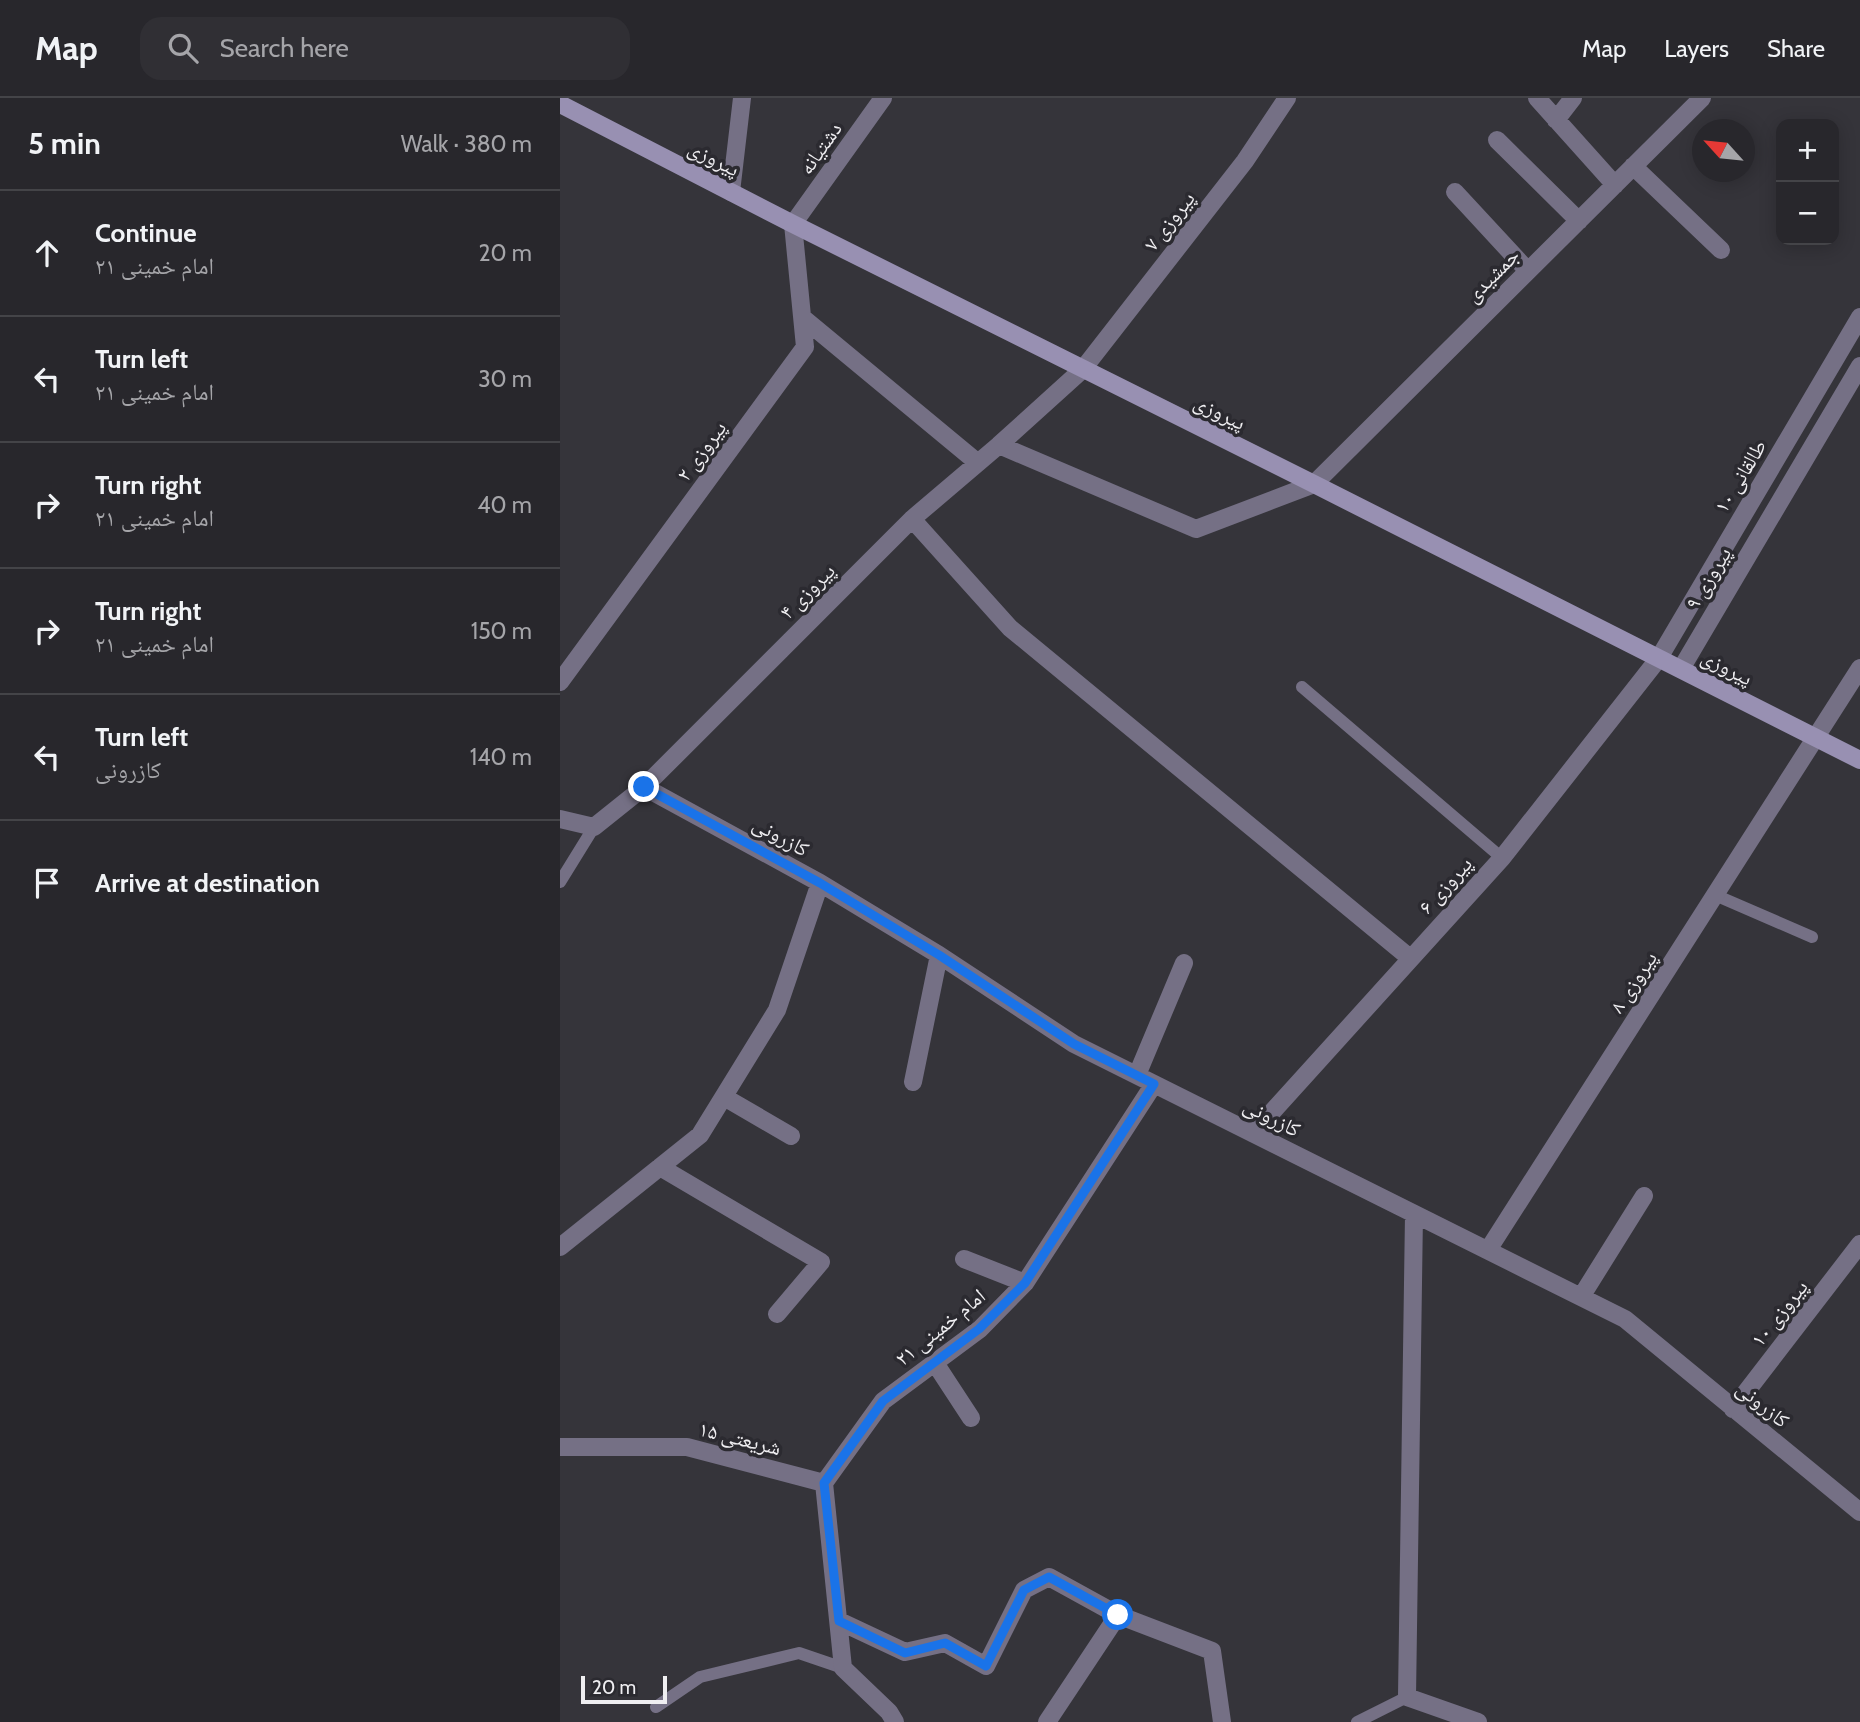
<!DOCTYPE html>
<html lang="en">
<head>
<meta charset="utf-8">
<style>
  :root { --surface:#28272c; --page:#302f34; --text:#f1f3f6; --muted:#a5a5a9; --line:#444448 }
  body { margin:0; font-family:Cabin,"Noto Naskh Arabic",sans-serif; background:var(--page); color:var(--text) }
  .controls { position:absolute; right:21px; top:21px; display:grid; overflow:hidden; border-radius:14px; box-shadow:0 4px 18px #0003 }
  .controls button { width:63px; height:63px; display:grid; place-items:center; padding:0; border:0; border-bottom:2px solid var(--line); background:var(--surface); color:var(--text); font:35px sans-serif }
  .compass { position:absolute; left:1132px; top:21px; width:63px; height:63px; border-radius:50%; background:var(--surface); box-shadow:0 4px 18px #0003; rotate:297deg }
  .scale { position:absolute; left:21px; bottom:18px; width:86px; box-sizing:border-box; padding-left:7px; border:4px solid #efeef1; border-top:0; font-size:19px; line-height:24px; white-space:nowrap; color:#efeef1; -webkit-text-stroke:5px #2b2a30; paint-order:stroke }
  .stop { position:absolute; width:21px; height:21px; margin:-16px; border:5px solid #1a73e8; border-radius:50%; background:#fff }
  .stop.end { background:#1a73e8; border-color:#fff; box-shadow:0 2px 7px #0008 }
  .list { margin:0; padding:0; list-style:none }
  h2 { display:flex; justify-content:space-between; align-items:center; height:91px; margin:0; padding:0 28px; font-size:30px }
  h2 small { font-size:23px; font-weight:400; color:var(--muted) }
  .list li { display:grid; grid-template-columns:46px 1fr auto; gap:21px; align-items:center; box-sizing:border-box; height:126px; padding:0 28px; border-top:2px solid var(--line) }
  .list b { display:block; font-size:26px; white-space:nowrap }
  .list p { margin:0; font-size:23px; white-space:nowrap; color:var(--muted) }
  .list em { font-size:23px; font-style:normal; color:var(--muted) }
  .icon { flex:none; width:38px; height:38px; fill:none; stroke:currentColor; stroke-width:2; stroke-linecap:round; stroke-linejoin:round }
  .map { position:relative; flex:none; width:1300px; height:1624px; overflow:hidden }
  header { display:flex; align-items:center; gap:42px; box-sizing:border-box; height:98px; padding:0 35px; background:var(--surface); border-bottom:2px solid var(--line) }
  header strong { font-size:33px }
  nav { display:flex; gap:38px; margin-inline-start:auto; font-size:24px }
  .search { width:490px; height:63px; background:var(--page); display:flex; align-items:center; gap:18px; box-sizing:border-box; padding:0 24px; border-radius:21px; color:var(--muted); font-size:26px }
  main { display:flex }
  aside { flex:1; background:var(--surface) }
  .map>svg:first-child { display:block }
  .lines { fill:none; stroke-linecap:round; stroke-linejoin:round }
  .lane { stroke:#757085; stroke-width:12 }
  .street { stroke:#757085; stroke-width:18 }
  .secondary { stroke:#9890b2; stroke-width:18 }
  .route { stroke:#1a73e8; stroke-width:9 }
  .labels { text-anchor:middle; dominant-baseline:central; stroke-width:7; stroke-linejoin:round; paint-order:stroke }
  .street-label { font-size:21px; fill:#efeef1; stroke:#2b2a30 }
</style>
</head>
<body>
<header>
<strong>Map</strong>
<div class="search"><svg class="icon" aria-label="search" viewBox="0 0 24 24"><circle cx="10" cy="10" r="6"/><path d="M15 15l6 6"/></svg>Search here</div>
<nav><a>Map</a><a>Layers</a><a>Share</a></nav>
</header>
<main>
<aside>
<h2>5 min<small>Walk · 380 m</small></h2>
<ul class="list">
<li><svg class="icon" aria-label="ahead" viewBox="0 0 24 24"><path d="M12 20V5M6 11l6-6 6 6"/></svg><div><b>Continue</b><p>امام خمینی ۲۱</p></div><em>20 m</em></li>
<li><svg class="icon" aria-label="left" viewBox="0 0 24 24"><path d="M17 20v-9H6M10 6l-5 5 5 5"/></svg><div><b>Turn left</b><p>امام خمینی ۲۱</p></div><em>30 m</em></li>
<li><svg class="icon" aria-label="right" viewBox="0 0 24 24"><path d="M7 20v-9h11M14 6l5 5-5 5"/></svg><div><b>Turn right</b><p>امام خمینی ۲۱</p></div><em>40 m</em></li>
<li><svg class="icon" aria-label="right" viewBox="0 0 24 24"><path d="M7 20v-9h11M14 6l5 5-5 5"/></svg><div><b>Turn right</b><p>امام خمینی ۲۱</p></div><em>150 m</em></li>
<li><svg class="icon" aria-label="left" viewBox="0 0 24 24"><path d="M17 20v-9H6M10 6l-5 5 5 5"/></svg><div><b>Turn left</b><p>کازرونی</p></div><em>140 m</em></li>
<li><svg class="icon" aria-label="arrive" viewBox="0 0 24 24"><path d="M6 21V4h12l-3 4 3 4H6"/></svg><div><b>Arrive at destination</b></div></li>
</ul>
</aside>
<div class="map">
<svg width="1300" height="1624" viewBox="0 0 1300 1624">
  <rect width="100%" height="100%" fill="#35343a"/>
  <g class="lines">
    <path class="lane" d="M 742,589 L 942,760
      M 0,784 L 34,729
      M 1155,797 L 1252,839
      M 96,1609 L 140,1579 L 239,1555 L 283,1570
      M 797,1624 L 847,1599"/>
    <path class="street" d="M 977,0 L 1055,87
      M 996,22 L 1013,0
      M 937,42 L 1019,123
      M 1073,68 L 1161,152
      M 171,94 L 182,0
      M 895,94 L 968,173
      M 243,220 L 418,365
      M 439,347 L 636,431 L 754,386 L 1142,0
      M 352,421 L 450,530 L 850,860
      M 1121,571 L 1300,268
      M 0,584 L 245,249 L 233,126 L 323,0
      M 84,689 L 260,785 L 379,857 L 514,946 L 1065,1221 L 1300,1414
      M 0,721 L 34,729 L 84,689 L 352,421 L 439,347 L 523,271 L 685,63 L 727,0
      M 577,977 L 624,865
      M 353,984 L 379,857
      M 164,999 L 231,1038
      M 693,1035 L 942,760 L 1099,560 L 1300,219
      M 100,1069 L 261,1164 L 217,1216
      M 854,1116 L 847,1599 L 918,1624
      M 0,1149 L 140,1037 L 217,912 L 260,785
      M 928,1152 L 1300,570
      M 404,1161 L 465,1185
      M 1021,1199 L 1084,1098
      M 375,1265 L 411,1320
      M 1173,1311 L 1300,1146
      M 0,1349 L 127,1349 L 264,1385
      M 279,1523 L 345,1554 L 385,1545 L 426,1568 L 464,1492 L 489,1479 L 558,1517 L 652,1553 L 662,1624
      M 335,1624 L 329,1614 L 283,1570 L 264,1385 L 323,1303 L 420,1231 L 465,1185 L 594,986
      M 487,1624 L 558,1517"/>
    <path class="secondary" d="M 0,6 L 233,126 L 754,386 L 1300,662"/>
  </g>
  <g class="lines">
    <path class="route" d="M 84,689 L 260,785 L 379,857 L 514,946 L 594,986 L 465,1185 L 419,1231 L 323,1303 L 264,1385 L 279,1523 L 345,1555 L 385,1545 L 426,1568 L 464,1492 L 489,1479 L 558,1517"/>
  </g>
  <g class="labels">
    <g class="street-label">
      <text transform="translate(260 50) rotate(-55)">دشتیانه</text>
      <text transform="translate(154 60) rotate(27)">پیروزی</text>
      <text transform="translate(609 123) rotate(-52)">پیروزی ۷</text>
      <text transform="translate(932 177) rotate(-45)">جمشیدی</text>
      <text transform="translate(660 314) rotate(26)">پیروزی</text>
      <text transform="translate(141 353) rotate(-54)">پیروزی ۲</text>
      <text transform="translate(1180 378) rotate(-59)">طالقانی ۱۰</text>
      <text transform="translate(1148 480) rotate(-59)">پیروزی ۹</text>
      <text transform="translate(247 493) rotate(-45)">پیروزی ۴</text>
      <text transform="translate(1167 569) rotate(27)">پیروزی</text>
      <text transform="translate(221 738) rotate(29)">کازرونی</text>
      <text transform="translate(885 787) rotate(-48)">پیروزی ۶</text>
      <text transform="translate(1073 884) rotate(-57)">پیروزی ۸</text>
      <text transform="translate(712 1019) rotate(27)">کازرونی</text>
      <text transform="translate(1219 1215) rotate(-52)">پیروزی ۱۰</text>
      <text transform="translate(380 1229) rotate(-39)">امام خمینی ۲۱</text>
      <text transform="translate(1203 1306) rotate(39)">کازرونی</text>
      <text transform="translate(180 1340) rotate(14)">شریعتی ۱۵</text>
    </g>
  </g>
</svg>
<div class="controls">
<button>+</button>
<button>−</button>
</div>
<svg class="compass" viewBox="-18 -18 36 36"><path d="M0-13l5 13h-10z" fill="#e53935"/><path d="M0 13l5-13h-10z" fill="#a5a5a9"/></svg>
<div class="scale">20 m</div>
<div class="stop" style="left:558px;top:1517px"></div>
<div class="stop end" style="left:84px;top:689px"></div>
</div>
</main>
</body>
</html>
